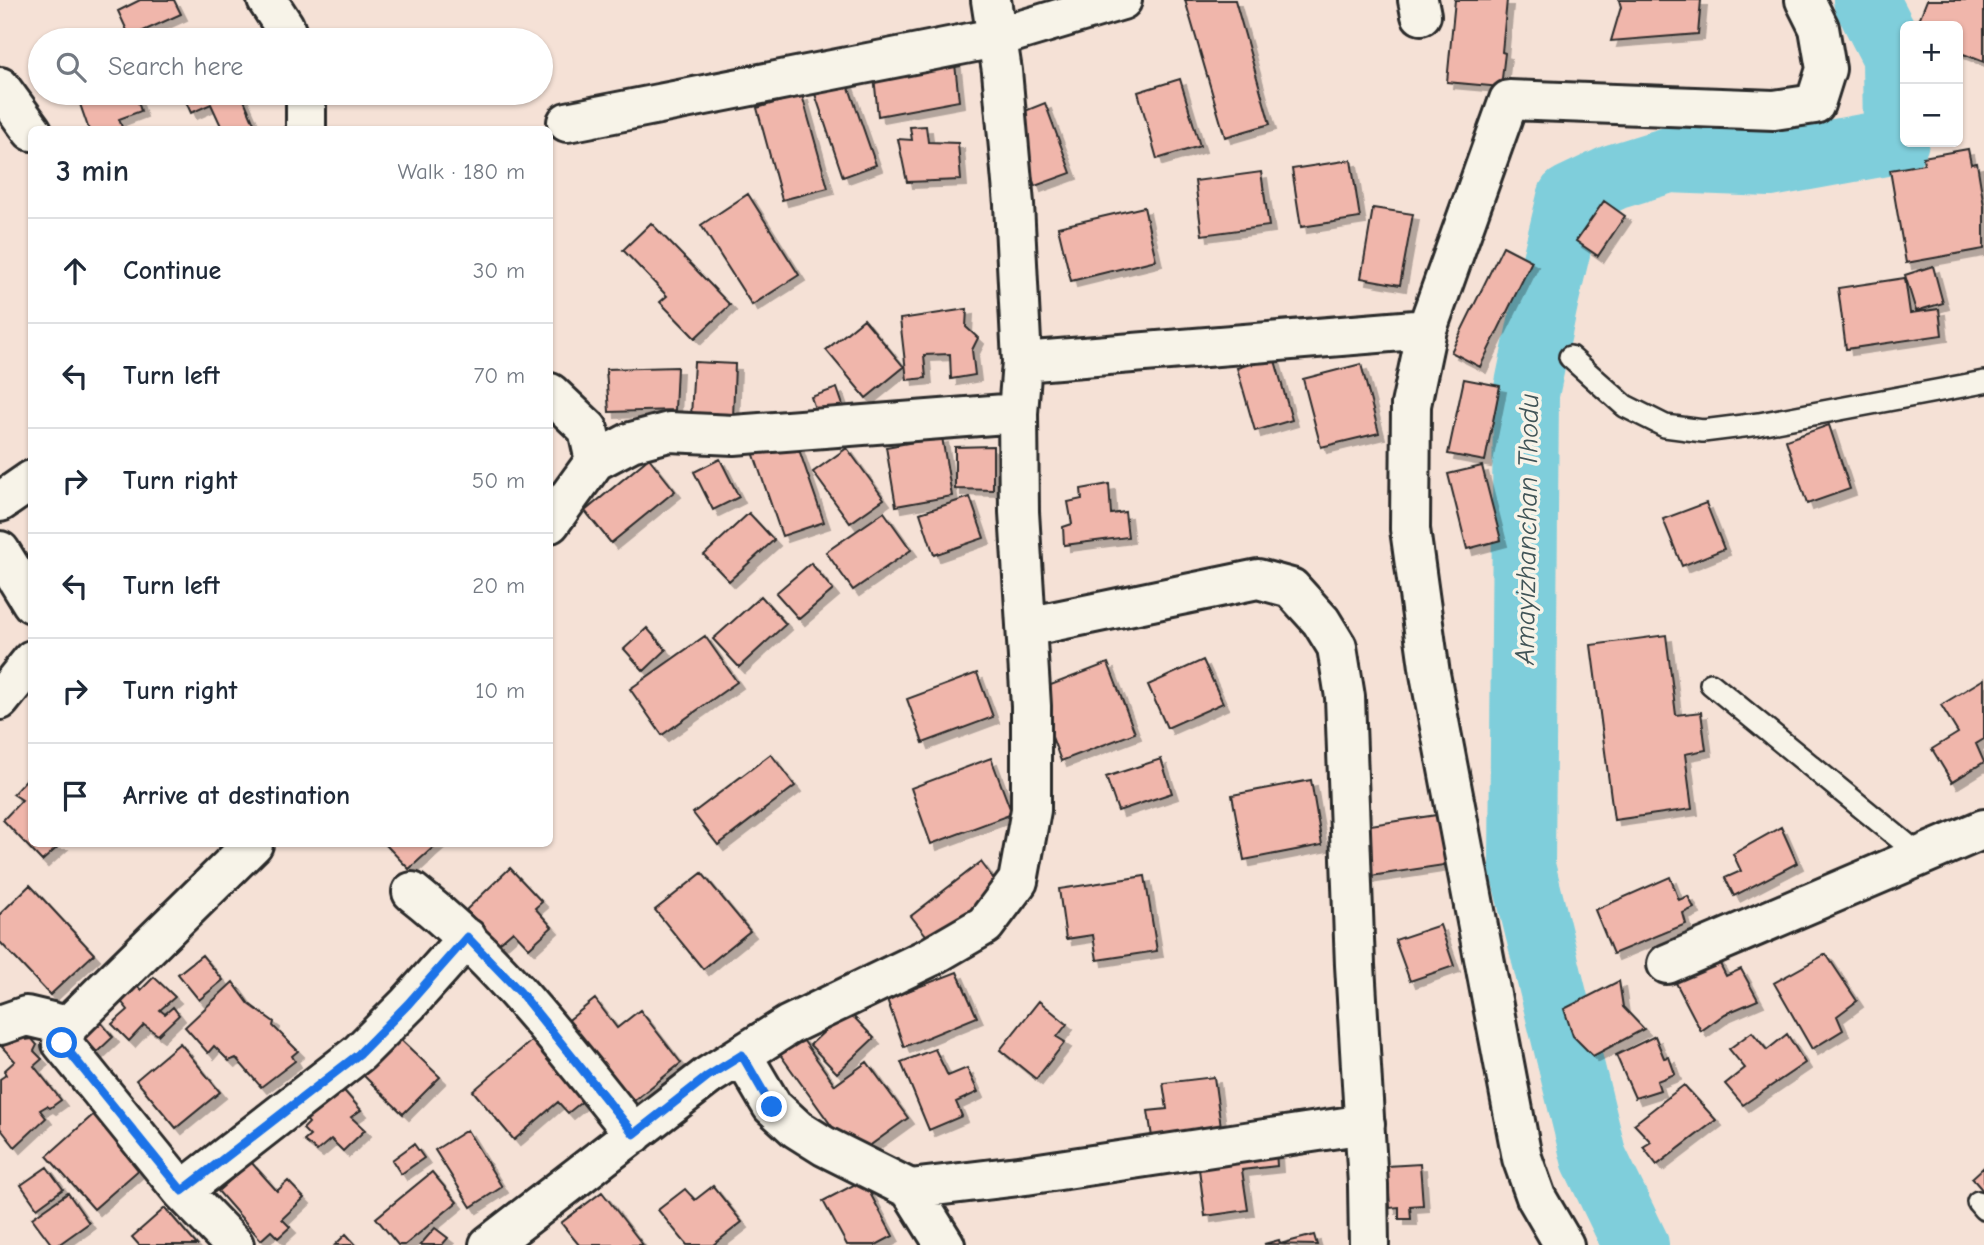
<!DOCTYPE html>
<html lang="en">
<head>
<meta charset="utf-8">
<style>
  :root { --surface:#fff; --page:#f2f2f3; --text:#1f2937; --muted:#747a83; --line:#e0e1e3 }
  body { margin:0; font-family:"Comic Neue",sans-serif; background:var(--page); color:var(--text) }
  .controls { position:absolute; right:21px; top:21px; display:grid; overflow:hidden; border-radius:10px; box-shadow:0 2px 5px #0004 }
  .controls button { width:63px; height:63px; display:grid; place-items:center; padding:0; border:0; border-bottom:2px solid var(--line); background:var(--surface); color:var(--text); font:35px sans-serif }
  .stop { position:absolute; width:21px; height:21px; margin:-16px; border:5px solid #1a73e8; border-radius:50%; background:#fff }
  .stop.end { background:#1a73e8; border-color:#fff; box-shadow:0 2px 7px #0008 }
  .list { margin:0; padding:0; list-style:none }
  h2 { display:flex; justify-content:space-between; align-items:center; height:91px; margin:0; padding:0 28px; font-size:30px }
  h2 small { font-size:23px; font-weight:400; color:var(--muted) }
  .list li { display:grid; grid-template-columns:46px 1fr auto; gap:21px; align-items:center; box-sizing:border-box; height:105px; padding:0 28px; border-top:2px solid var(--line) }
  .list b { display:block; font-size:26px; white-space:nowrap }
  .list em { font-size:23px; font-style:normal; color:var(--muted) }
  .icon { flex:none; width:38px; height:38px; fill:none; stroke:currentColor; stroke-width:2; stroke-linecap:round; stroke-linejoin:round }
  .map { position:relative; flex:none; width:1984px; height:1245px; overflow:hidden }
  .search { position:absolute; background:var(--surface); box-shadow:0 2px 5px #0004; left:28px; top:28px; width:525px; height:77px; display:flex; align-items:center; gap:18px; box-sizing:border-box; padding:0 24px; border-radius:38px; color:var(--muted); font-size:26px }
  .panel { position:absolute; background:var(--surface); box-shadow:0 2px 5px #0004; left:28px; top:126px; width:525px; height:721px; border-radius:10px }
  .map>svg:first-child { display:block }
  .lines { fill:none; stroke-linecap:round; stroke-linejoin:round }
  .river { stroke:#7fcedb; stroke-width:66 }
  .building { fill:#f0b6ab; stroke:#2b2b2b; stroke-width:2; filter:url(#shadow) }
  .lane-casing { stroke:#2b2b2b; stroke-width:26 }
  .street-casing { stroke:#2b2b2b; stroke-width:44 }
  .lane { stroke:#f7f3e8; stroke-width:21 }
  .street { stroke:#f7f3e8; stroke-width:38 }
  .route { stroke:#1a73e8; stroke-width:9 }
  .labels { text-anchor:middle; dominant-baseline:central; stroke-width:7; stroke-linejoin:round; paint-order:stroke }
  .water-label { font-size:28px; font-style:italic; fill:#405457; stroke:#f7f3e8 }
</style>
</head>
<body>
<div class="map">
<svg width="1984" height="1245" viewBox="0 0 1984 1245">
  <defs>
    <filter id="shadow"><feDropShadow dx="6" dy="6" stdDeviation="0" flood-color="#0004"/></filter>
  </defs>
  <rect width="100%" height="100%" fill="#f5e1d6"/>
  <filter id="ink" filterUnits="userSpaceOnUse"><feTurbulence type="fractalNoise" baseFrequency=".0143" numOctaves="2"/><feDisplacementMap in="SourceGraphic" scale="14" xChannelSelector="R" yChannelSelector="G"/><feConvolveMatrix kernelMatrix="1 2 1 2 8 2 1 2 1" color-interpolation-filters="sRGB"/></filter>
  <g filter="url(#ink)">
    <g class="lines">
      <path class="river" d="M 1636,1245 L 1594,1158 L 1522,866 L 1526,394 L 1546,298 L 1570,198 L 1614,177 L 1669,160 L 1770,164 L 1896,141 L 1895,56 L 1866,0"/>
    </g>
    <path class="building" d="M 140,0 L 174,0 L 181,14 L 130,37 L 118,11 Z
      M 1185,0 L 1235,0 L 1270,124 L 1225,137 Z
      M 1455,0 L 1507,0 L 1502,52 L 1505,53 L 1501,87 L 1447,82 Z
      M 1619,0 L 1701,0 L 1698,34 L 1611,41 L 1621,7 Z
      M 1927,0 L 1984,0 L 1984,62 L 1958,52 L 1958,26 L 1917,25 Z
      M 954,55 L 959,101 L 878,116 L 873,66 Z
      M 846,79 L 876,165 L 843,177 L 814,91 Z
      M 1180,79 L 1200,146 L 1157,159 L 1138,92 Z
      M 109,93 L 135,93 L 141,111 L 119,119 L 123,130 L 89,130 L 80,104 Z
      M 182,93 L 241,93 L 257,130 L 218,130 L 222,128 L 211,104 L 191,113 Z
      M 802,95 L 828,188 L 782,200 L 757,108 Z
      M 1045,103 L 1071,173 L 1035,186 L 1010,117 Z
      M 926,126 L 928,142 L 958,143 L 961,180 L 907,182 L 898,139 L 912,140 L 910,127 Z
      M 1968,149 L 1971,164 L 1977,163 L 1984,206 L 1984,249 L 1906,263 L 1890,170 L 1924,164 L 1923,157 Z
      M 1351,160 L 1360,218 L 1301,227 L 1292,169 Z
      M 1261,172 L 1269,226 L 1202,235 L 1195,181 Z
      M 748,194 L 799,275 L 752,305 L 701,225 Z
      M 1604,201 L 1625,216 L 1598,256 L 1576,241 Z
      M 1144,207 L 1156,260 L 1071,281 L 1058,227 Z
      M 1373,208 L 1413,214 L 1400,285 L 1361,278 Z
      M 651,223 L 730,305 L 695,338 L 660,302 L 667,296 L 623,250 Z
      M 1503,246 L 1532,261 L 1480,367 L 1451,352 Z
      M 1933,266 L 1943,303 L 1916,311 L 1905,275 Z
      M 1905,278 L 1910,313 L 1939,309 L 1942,335 L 1846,349 L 1838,288 Z
      M 967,309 L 966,327 L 978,338 L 972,350 L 975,375 L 951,379 L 950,354 L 924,355 L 926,378 L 907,380 L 900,319 Z
      M 864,319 L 904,367 L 866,398 L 826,350 Z
      M 1274,357 L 1292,420 L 1255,431 L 1237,368 Z
      M 694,362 L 735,364 L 733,418 L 691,417 Z
      M 1361,364 L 1379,433 L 1321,447 L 1303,379 Z
      M 677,367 L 675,410 L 609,412 L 606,369 Z
      M 1464,379 L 1500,386 L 1485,461 L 1448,454 Z
      M 837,388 L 846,414 L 820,423 L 811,397 Z
      M 1829,425 L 1850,489 L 1807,504 L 1786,440 Z
      M 942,437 L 952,496 L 896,506 L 886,447 Z
      M 795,438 L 824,522 L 782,536 L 753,452 Z
      M 993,446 L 993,490 L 955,489 L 955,447 Z
      M 847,448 L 884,499 L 850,523 L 813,472 Z
      M 649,458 L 675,491 L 611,543 L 585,511 Z
      M 720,459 L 739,497 L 713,510 L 694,472 Z
      M 1482,466 L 1501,540 L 1467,549 L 1448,474 Z
      M 1109,484 L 1111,514 L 1125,512 L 1128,537 L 1064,545 L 1063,527 L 1072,524 L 1068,502 L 1082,499 L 1081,489 Z
      M 970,497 L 984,538 L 934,555 L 920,513 Z
      M 1706,503 L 1724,549 L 1682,566 L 1663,519 Z
      M 884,512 L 911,550 L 853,590 L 826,552 Z
      M 749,513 L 774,540 L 729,581 L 704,555 Z
      M 811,563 L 833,590 L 799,619 L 776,593 Z
      M 761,596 L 786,624 L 739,667 L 713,639 Z
      M 647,628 L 666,650 L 644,671 L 624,649 Z
      M 1666,635 L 1676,715 L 1701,712 L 1706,750 L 1685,754 L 1692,809 L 1614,820 L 1591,645 Z
      M 705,636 L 737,682 L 662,735 L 630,689 Z
      M 1203,660 L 1223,703 L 1167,728 L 1148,685 Z
      M 1108,663 L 1135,733 L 1061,761 L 1035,691 Z
      M 977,673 L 993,717 L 923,743 L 907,699 Z
      M 1984,679 L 1984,739 L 1976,744 L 1984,762 L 1952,782 L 1932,749 L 1958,733 L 1941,705 Z
      M 771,754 L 795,786 L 718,845 L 693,813 Z
      M 991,758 L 1012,814 L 931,844 L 911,788 Z
      M 1161,759 L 1172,793 L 1118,811 L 1106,777 Z
      M 32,773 L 32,844 L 61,844 L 42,861 L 3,820 L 22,800 L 13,794 Z
      M 1311,780 L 1322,845 L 1244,860 L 1232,795 Z
      M 1450,813 L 1457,863 L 1364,877 L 1357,827 Z
      M 1781,827 L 1797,863 L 1734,896 L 1725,878 L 1741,871 L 1733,854 Z
      M 385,844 L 437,844 L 409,869 Z
      M 981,862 L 1002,890 L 933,944 L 911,916 Z
      M 510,868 L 542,902 L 535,908 L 552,927 L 529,948 L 513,931 L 498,944 L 466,910 Z
      M 702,873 L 750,931 L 703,969 L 655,910 Z
      M 1145,876 L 1157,951 L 1097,960 L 1093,935 L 1066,939 L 1059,889 Z
      M 1670,877 L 1679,900 L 1688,896 L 1694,908 L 1683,913 L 1686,924 L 1613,954 L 1595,910 Z
      M 30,885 L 94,954 L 50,995 L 0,942 L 0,914 Z
      M 1440,925 L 1454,966 L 1410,981 L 1395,940 Z
      M 1715,954 L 1726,976 L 1741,969 L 1758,1000 L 1725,1014 L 1701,1031 L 1674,979 Z
      M 1826,954 L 1857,1001 L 1837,1016 L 1843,1030 L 1812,1049 L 1774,983 Z
      M 202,955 L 223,980 L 199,1000 L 178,974 Z
      M 957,972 L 977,1017 L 904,1047 L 887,999 Z
      M 154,977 L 175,997 L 160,1010 L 165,1014 L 173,1007 L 179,1015 L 158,1035 L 144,1025 L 129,1041 L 112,1024 L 128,1010 L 120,1000 L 137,986 L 141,990 Z
      M 1619,981 L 1623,1007 L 1644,1029 L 1593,1056 L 1573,1036 L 1564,1009 Z
      M 233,982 L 249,1004 L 274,1022 L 273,1026 L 298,1051 L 292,1056 L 295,1061 L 261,1087 L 236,1058 L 229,1061 L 214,1046 L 208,1053 L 185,1027 Z
      M 595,999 L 617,1028 L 640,1010 L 681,1063 L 625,1108 L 560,1027 Z
      M 1039,1001 L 1067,1024 L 1057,1037 L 1065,1042 L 1036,1079 L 1000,1050 Z
      M 847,1010 L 874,1038 L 837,1073 L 810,1045 Z
      M 94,1014 L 113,1037 L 97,1052 L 76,1029 Z
      M 21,1030 L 26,1040 L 32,1039 L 37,1045 L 34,1051 L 42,1059 L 34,1066 L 61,1100 L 50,1108 L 47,1106 L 40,1110 L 46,1118 L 15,1147 L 0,1128 L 0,1079 L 6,1075 L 4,1071 L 15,1061 L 2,1047 Z
      M 1752,1032 L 1767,1050 L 1787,1034 L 1805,1063 L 1743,1105 L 1725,1084 L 1745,1068 L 1729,1049 Z
      M 538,1035 L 589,1096 L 568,1113 L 558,1102 L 514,1140 L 473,1091 Z
      M 397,1036 L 440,1077 L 403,1114 L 361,1073 Z
      M 1655,1036 L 1664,1058 L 1669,1057 L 1675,1074 L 1657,1081 L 1660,1090 L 1635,1098 L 1616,1055 Z
      M 801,1037 L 835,1085 L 867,1062 L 908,1118 L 854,1157 L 779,1053 Z
      M 180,1043 L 220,1092 L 176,1128 L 136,1080 Z
      M 935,1049 L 948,1076 L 967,1068 L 978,1092 L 956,1102 L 962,1116 L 929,1130 L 901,1062 Z
      M 1214,1077 L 1221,1127 L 1152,1137 L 1148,1111 L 1167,1109 L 1163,1083 Z
      M 339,1085 L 361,1110 L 351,1117 L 365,1130 L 343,1151 L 331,1139 L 317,1151 L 304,1141 L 310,1136 L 303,1129 L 309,1123 L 305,1118 Z
      M 1684,1085 L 1716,1120 L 1657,1165 L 1643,1147 L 1651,1142 L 1634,1124 Z
      M 94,1114 L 142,1167 L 94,1209 L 47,1156 Z
      M 467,1130 L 502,1187 L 471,1207 L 435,1150 Z
      M 414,1144 L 424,1158 L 401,1174 L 392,1160 Z
      M 1276,1151 L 1277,1166 L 1242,1170 L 1248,1210 L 1205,1216 L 1198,1161 Z
      M 251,1162 L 277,1191 L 288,1181 L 304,1198 L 282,1219 L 290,1227 L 278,1238 L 271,1231 L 261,1240 L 218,1191 Z
      M 1420,1164 L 1423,1205 L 1410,1206 L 1411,1219 L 1399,1219 L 1399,1207 L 1390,1208 L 1387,1166 Z
      M 47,1167 L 63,1189 L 37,1208 L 21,1185 Z
      M 1984,1167 L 1984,1192 L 1972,1178 Z
      M 432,1172 L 457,1202 L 405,1245 L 398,1245 L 376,1218 Z
      M 863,1180 L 893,1236 L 876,1245 L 847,1245 L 823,1201 Z
      M 713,1186 L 742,1222 L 713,1245 L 687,1245 L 658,1210 L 685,1189 L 695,1200 Z
      M 602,1192 L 643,1245 L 579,1245 L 561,1223 Z
      M 68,1193 L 89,1223 L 58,1245 L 52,1245 L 32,1218 Z
      M 165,1208 L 197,1245 L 139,1245 L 132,1237 Z
      M 435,1228 L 448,1238 L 442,1245 L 420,1245 Z
      M 346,1234 L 356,1245 L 335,1245 Z
      M 1314,1235 L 1317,1245 L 1264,1244 L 1279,1240 L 1280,1244 Z"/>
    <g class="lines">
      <defs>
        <path id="lane" d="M 1570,357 L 1625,406 L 1665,426 L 1703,431 L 1759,424 L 1984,382
          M 1711,684 L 1921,856
          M 1978,1202 L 1984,1209"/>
        <path id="street" d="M 267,0 L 284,26 L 289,40
          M 1418,0 L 1421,15
          M 0,87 L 32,131
          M 567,122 L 995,38 L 1122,0
          M 306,130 L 306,93
          M 1022,362 L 1427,329
          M 550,393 L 588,429 L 595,461
          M 0,502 L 32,480
          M 550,523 L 595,461 L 631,442 L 669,432 L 734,435 L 1018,413
          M 0,551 L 32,603
          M 1027,627 L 1258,579 L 1291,588 L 1321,621 L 1337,647 L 1345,697 L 1355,965 L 1368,1185 L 1369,1245
          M 0,700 L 32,660
          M 412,892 C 501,962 563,1046 634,1134
          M 1667,964 L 1984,829
          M 0,1025 L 26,1016 L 68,1026
          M 742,1055 L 772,1106 L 797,1129 L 824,1146 L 910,1189 L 945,1245
          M 910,1189 L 1026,1175 L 1365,1124
          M 182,1191 L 359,1053 L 408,1004 L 467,938
          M 234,1245 L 182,1191 L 62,1043 L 68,1026 L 253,844
          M 489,1245 L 708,1076 L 789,1025 L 930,957 L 985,925 L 1018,881 L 1031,810 L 1031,706 L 1019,512 L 1018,413 L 1022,362 L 1014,204 L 1002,71 L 991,0
          M 1564,1245 L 1536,1197 L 1522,1158 L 1430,674 L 1410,529 L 1411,405 L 1427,329 L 1509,100 L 1774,110 L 1815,104 L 1826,69 L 1819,28 L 1805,0"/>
      </defs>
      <use href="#lane" class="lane-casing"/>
      <use href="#street" class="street-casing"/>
      <use href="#lane" class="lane"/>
      <use href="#street" class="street"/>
    </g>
  </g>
  <g class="lines" filter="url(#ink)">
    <path class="route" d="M 62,1043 L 182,1191 L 359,1054 L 408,1004 L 467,937 L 520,992 L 634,1134 L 708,1076 L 742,1055 L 772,1107"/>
  </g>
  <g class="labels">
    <g class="water-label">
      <text transform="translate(1527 529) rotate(-89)">Amayizhanchan Thodu</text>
    </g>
  </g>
</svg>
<div class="controls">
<button>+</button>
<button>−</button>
</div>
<div class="stop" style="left:62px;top:1043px"></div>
<div class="stop end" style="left:772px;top:1107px"></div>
<div class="search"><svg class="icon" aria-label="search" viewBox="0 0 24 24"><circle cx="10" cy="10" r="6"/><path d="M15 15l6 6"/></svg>Search here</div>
<section class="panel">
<h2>3 min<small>Walk · 180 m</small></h2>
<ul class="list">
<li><svg class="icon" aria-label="ahead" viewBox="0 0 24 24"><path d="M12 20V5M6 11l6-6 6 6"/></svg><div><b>Continue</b></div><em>30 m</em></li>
<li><svg class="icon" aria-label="left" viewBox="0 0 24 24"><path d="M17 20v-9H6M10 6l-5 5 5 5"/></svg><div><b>Turn left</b></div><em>70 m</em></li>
<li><svg class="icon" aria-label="right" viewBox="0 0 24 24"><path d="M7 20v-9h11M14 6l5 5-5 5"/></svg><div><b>Turn right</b></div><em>50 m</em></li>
<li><svg class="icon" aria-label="left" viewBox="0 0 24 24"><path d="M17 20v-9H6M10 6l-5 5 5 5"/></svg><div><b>Turn left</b></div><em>20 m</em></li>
<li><svg class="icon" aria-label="right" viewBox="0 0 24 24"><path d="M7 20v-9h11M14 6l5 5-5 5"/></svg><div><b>Turn right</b></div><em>10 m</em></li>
<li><svg class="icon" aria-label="arrive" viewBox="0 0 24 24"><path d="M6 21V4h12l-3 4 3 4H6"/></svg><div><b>Arrive at destination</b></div></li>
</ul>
</section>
</div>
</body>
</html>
